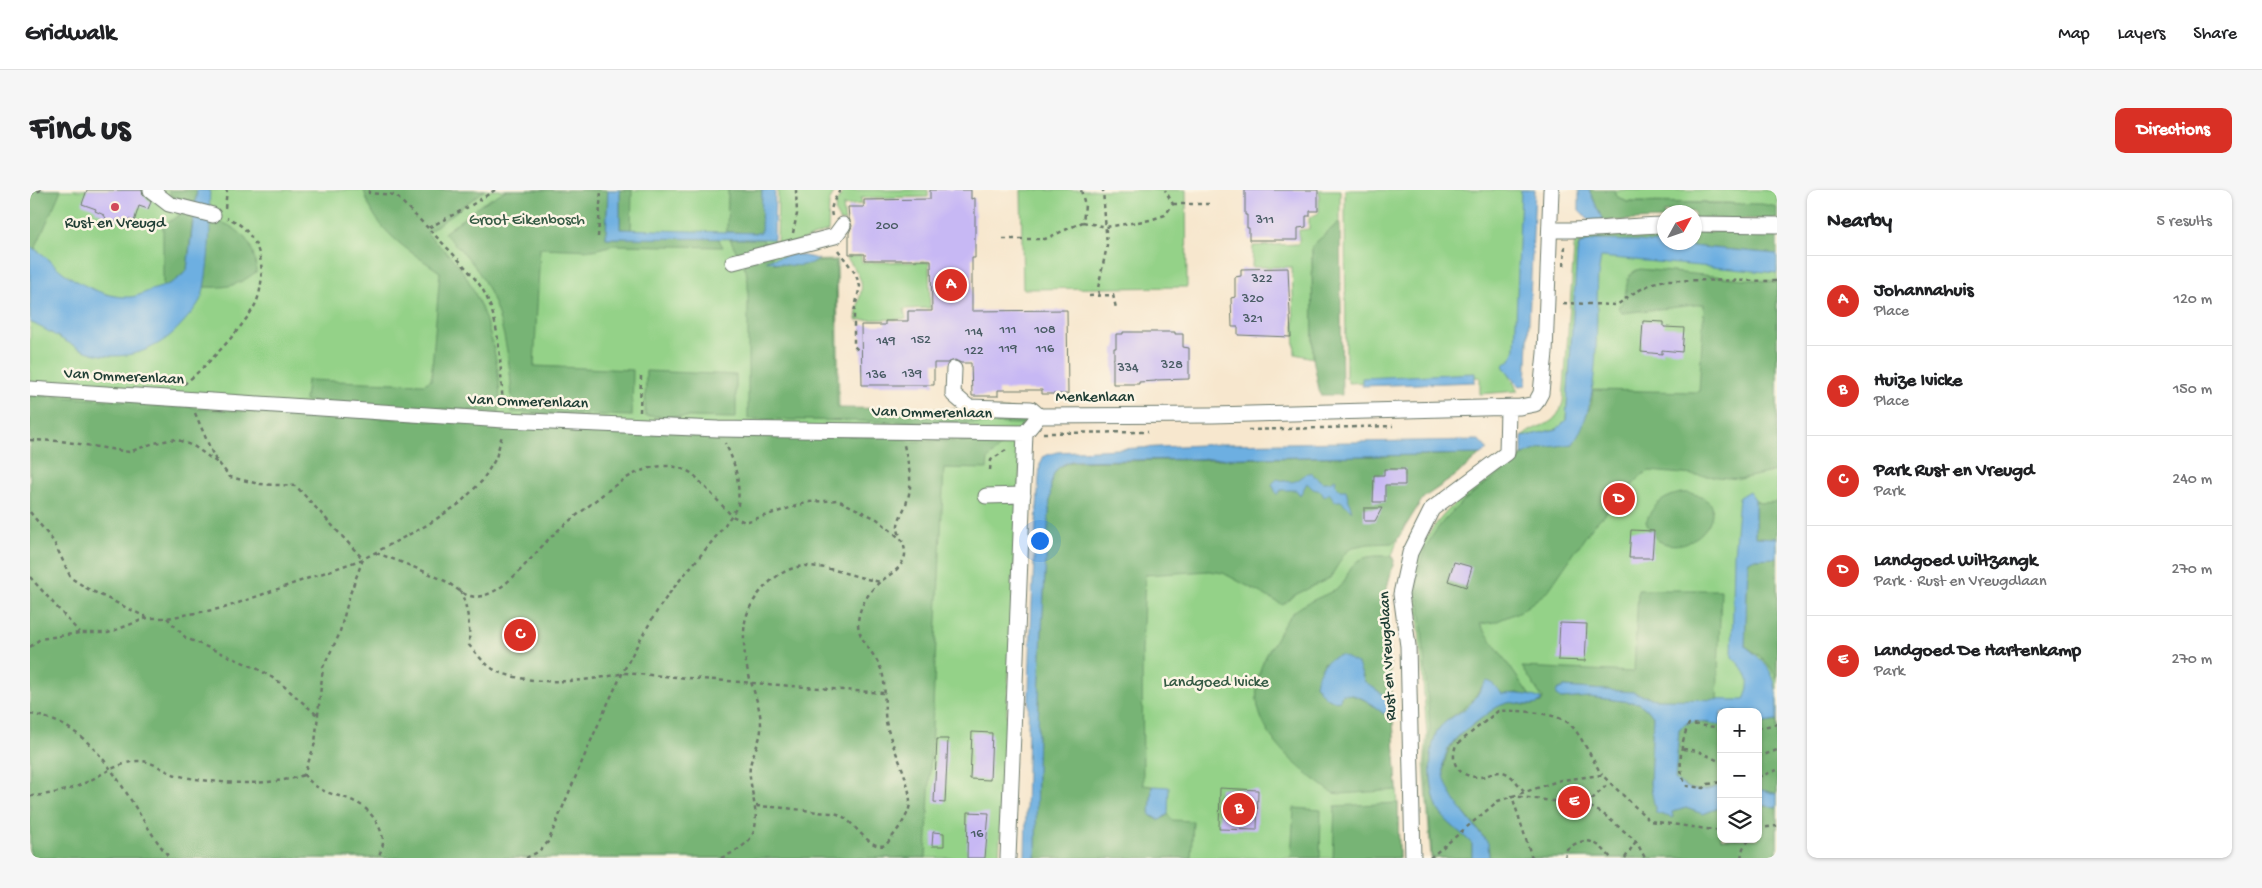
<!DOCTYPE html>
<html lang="en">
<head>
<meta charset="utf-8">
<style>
  :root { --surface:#fff; --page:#f6f6f6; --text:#202124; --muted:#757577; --line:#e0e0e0; --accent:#d93025 }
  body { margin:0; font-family:"Gochi Hand",sans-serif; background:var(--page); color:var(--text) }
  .controls { position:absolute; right:15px; bottom:15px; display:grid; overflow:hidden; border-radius:10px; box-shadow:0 1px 4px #0004 }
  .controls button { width:45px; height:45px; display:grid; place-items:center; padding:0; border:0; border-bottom:1px solid var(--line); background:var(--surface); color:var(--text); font:25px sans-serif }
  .compass { position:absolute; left:1627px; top:15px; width:45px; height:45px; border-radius:50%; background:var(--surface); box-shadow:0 1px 4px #0004; rotate:50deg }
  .you { position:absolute; left:1009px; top:350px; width:18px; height:18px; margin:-12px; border:4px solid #fff; border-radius:50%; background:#1a73e8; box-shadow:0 0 0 8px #1a73e833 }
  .badge { display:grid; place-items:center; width:32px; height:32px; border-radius:50%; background:var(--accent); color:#fff; font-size:16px; font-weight:700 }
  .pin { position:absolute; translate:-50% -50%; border:2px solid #fff; box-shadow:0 1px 5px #0006 }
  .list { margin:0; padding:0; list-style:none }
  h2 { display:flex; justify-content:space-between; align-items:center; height:65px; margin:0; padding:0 20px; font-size:21px }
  h2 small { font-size:16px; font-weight:400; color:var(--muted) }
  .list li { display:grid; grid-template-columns:32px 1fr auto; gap:15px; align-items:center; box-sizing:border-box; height:90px; padding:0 20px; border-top:1px solid var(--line) }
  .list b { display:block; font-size:19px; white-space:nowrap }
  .list p { margin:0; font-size:16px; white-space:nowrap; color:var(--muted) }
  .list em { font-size:16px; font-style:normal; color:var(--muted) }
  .icon { flex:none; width:28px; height:28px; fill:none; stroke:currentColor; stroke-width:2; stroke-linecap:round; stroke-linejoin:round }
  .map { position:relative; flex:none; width:1747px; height:668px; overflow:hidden; border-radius:10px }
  header { display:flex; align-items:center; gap:30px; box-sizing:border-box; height:70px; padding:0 25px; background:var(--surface); border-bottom:1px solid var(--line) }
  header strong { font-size:24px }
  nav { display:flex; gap:28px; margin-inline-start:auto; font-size:18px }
  .intro { display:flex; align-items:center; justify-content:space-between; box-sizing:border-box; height:120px; padding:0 30px }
  h1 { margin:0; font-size:35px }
  .button { padding:12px 22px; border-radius:10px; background:var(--accent); color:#fff; font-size:18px; font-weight:700 }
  main { display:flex; gap:30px; padding:0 30px }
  aside { flex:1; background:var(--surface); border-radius:10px; box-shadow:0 1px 4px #0004 }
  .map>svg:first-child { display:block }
  .green { fill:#94d288; stroke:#5a885e }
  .forest { fill:#77b474; stroke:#4b7854; fill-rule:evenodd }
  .water { fill:#6dafe1; stroke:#46768a }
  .building { fill:#c7b8f4 }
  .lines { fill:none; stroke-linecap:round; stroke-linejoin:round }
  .minor-casing { stroke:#6b786a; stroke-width:17 }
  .path { stroke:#6b786a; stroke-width:2.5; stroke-dasharray:4 4; stroke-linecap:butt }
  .minor { stroke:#fff; stroke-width:15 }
  .poi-dot { fill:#d1495b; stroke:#fcf5e5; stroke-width:2 }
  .labels { text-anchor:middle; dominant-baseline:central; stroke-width:5; stroke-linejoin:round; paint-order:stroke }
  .number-label { font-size:14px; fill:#495c64 }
  .park-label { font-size:16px; fill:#365b45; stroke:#fcf5e5 }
  .poi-label { font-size:16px; fill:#1f3d34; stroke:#fcf5e5 }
  .street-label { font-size:16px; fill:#1f3d34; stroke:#fcf5e5 }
</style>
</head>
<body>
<header>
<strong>Gridwalk</strong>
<nav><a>Map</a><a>Layers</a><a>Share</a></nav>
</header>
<div class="intro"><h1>Find us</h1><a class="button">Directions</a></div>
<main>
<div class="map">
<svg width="1747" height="668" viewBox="0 0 1747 668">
  <rect width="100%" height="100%" fill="#fcf5e5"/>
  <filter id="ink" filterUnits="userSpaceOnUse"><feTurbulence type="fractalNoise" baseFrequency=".02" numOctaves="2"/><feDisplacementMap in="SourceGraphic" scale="10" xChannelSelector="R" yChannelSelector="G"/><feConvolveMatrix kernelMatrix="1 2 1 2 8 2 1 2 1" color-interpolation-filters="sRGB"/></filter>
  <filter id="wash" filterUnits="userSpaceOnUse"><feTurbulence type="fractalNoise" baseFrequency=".0096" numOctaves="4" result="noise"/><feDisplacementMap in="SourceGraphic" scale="20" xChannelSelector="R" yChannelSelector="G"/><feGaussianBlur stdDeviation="1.12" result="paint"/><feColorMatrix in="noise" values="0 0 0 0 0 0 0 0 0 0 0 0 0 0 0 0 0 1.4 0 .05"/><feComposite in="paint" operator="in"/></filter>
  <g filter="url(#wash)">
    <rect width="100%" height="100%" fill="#f7e7ce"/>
    <path class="green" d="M 0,0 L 739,0 L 739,43 L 747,55 L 748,0 L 806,0 L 799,12 L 798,41 L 749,58 L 757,71 L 807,70 L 809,220 L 993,222 L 969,668 L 0,668 Z
      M 814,0 L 898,0 L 898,7 L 831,8 L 832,14 L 813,16 L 815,32 L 810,31 L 805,22 L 806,13 Z
      M 991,0 L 1156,0 L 1157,97 L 993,99 Z
      M 1289,0 L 1310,0 L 1310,31 L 1282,56 L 1283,168 L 1265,164 L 1262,77 L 1222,77 L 1223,56 L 1269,54 L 1269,40 L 1279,39 L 1279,28 L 1289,22 Z
      M 1315,0 L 1499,0 L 1493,185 L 1480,186 L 1488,201 L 1450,204 L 1450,187 L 1318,193 L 1318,189 L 1316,188 Z
      M 1584,0 L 1747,0 L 1747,17 L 1698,13 L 1597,12 L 1586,6 Z
      M 1550,45 L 1547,63 L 1536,230 L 1527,239 L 1492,247 C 1510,230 1524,241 1533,212 L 1545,46 Z
      M 1568,62 L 1747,77 L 1747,507 L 1710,522 L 1506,509 L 1691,525 L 1691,649 L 1728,649 L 1728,522 L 1747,510 L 1747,668 L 1401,668 L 1394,574 L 1397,543 L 1387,414 C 1368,358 1423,310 1465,283 C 1473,278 1481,270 1490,266 C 1499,262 1538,260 1551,258 Z
      M 831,66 L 832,72 L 899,72 L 900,118 L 874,119 L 876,129 L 826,130 C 829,95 841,99 816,67 Z
      M 1451,264 L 1425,286 L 1393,308 L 1368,348 L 1362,366 L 1364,371 L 1357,397 L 1357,426 L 1368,616 L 1369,668 L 1006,668 L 1021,294 L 1224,268 Z"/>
    <path class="forest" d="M 0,0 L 31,0 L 5,59 L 0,57 Z
      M 140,0 L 167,0 L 165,15 L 140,5 Z
      M 334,0 L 455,0 L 397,43 C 408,55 422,66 431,79 C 455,112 474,181 469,222 L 275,211 L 277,190 L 394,194 L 401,190 L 410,82 C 379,61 343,40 334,0 Z
      M 476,0 L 578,0 L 576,48 L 688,48 L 693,57 L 584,55 L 563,60 L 510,58 L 504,176 L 603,180 L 602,226 L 482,222 C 482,173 473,115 443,74 C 435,63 423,53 414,43 L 452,14 Z
      M 590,0 L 602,0 L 601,40 L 590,39 Z
      M 698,0 L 732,0 L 732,43 L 697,42 Z
      M 1559,0 L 1584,0 L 1586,6 L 1597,12 L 1732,14 L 1747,17 L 1747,29 L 1665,29 L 1664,22 L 1634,22 L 1634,29 L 1573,31 Z
      M 152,23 L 163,25 L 157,80 L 141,95 L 133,96 L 133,36 Z
      M 180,29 C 208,35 226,52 226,82 C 207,96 198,98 174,97 Z
      M 1310,31 L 1312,205 L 1290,205 L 1283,168 L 1282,56 Z
      M 1718,41 L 1747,41 L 1747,64 L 1608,51 L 1565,50 L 1550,54 L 1550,45 L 1634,42 L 1634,52 L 1664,52 L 1665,42 Z
      M 700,49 L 732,49 L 739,59 L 745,74 L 806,71 L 807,218 L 1000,220 L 1001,234 L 718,229 L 718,92 L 716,80 Z
      M 1610,79 L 1747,92 L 1747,281 L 1710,289 L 1619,281 L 1612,285 L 1562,337 L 1518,401 L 1491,421 L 1465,432 L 1450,434 L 1501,507 L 1487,503 L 1472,504 L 1462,493 L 1450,498 C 1442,516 1426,522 1412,535 C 1396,552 1398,601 1409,621 C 1416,633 1432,642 1442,654 L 1442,668 L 1402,668 L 1396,573 L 1400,538 L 1390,414 C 1375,352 1431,309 1477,279 C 1486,273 1491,265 1502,261 C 1515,256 1529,256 1543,254 L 1561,215 L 1563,200 L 1669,202 L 1674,114 L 1592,123 L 1588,117 C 1603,103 1589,85 1610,79 Z
      M 616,181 L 706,185 L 706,228 L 615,226 Z
      M 0,205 L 155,215 L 169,219 L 468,234 L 866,247 L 880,251 L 975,252 L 958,269 L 957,279 L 914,278 L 896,668 L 0,668 Z
      M 1451,264 L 1425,286 L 1393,308 L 1368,348 L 1362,353 L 1338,354 L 1323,357 L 1315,363 L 1300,388 L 1263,406 L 1253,415 L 1193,383 L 1179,381 L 1115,385 L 1112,460 L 1113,595 L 1122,596 L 1120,625 L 1124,628 L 1134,628 L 1138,624 L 1142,630 L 1163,631 L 1161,668 L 1006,668 C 1006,543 1012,418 1021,294 C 1024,281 1027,276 1041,272 Z
      M 1651,303 C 1664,302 1672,306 1682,315 C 1686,342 1652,364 1629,351 C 1623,348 1619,339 1616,332 C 1622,315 1633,307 1651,303 Z
      M 1725,309 L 1729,313 L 1747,312 L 1747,348 L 1725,347 Z
      M 1362,366 L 1364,371 L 1357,397 L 1357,426 L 1367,600 L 1311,604 L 1303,603 C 1249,565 1199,520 1244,452 C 1250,442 1256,428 1265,421 C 1277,411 1293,407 1306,399 C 1313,395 1316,388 1319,381 C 1327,364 1346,366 1362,366 ZM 1294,472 L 1332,483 L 1334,491 L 1355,506 L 1354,524 C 1340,513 1331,505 1312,504 L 1310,510 C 1297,513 1292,504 1285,494 Z
      M 1747,368 L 1747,490 C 1741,474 1730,465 1715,456 L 1718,372 L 1722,369 Z
      M 1608,400 L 1691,400 L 1687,511 L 1624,509 L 1603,502 L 1534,497 L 1527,500 L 1531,509 L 1559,507 L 1609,513 L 1623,525 L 1620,594 L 1625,614 L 1643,627 L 1642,622 L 1656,618 L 1673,624 L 1691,617 L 1691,649 L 1728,649 L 1728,615 L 1747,617 L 1747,668 L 1459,668 C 1462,635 1404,613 1415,571 C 1419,555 1429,544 1442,536 C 1453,528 1464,515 1477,513 C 1483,511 1490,515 1496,515 C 1501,516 1506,514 1511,513 L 1513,509 L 1492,477 L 1604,482 Z
      M 1658,531 L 1691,535 L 1691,595 C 1672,604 1660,602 1645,589 L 1649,539 Z
      M 1747,531 L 1747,604 L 1728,599 L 1728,534 Z
      M 1368,613 L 1369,668 L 1303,668 L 1305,616 Z
      M 1264,618 L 1291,620 L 1290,668 L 1261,668 Z"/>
    <path class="water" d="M 167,0 L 180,0 C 179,9 180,18 180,27 C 180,51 178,79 173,103 C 170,115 157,128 149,137 C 124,164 85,174 51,159 C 33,151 18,140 0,132 L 0,57 C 15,63 22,74 34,83 C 52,95 76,108 99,107 C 106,107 114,103 121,100 C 136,96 147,92 157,80 Z
      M 578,0 L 590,0 L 590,39 L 731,43 L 732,0 L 745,0 L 744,49 L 576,48 Z
      M 1491,0 L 1505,0 L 1496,195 L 1489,196 L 1473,176 L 1482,168 L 1485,159 Z
      M 1549,0 L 1559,0 L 1573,31 L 1563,34 L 1549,20 Z
      M 1565,50 L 1608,51 L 1747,64 L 1747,83 L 1571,67 L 1568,85 C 1565,135 1572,212 1543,254 L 1511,258 L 1492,265 L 1492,247 L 1527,239 L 1536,230 L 1547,63 L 1550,54 Z
      M 765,64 L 789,69 C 772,80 754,75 736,70 Z
      M 1445,183 L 1445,192 L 1332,196 L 1332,188 Z
      M 1449,250 L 1458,260 L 1451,264 L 1041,271 C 1027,276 1024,281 1021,294 C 1012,418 1006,543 1006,668 L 995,668 C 998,536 1000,405 1010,274 L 1014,266 L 1027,262 L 1191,254 Z
      M 1277,283 L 1281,283 L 1292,292 L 1300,292 L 1305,289 L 1306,290 L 1305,295 L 1310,300 L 1316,300 L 1322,321 L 1311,311 L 1305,311 L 1299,303 L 1294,307 L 1291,301 L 1283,299 L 1277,293 L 1270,305 L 1266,300 L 1251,300 L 1247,305 L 1242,294 L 1247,289 C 1263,293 1264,294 1277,283 Z
      M 1719,301 L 1725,309 L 1725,347 L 1747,348 L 1747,368 L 1722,369 L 1718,372 L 1715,456 C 1747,481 1747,490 1747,531 L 1728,534 L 1728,522 L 1691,522 L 1691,535 C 1675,533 1661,527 1649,539 L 1645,589 C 1660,602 1672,604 1691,595 L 1691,617 L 1673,624 L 1656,618 L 1642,622 L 1643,628 L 1626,623 L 1620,594 L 1623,525 L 1609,513 L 1559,507 L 1531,509 L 1526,506 L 1527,500 L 1534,497 L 1603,502 L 1624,509 L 1714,510 C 1723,489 1717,482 1702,467 L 1704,365 L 1709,307 Z
      M 1311,465 L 1328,474 L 1334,491 L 1355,506 L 1360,513 L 1360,521 L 1354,524 C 1340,513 1331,504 1312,504 L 1310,510 C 1297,513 1292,504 1285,494 C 1289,479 1295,468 1311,465 Z
      M 1457,491 L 1462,493 L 1472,504 C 1485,503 1499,504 1511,509 L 1511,512 C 1499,520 1486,509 1474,514 C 1462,518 1453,528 1442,535 C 1383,575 1429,616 1458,653 L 1459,668 L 1442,668 L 1442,654 C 1432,642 1417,634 1409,621 C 1399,602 1396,553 1411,536 C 1421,526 1436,521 1444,510 C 1449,503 1451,497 1457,491 Z
      M 1122,596 L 1139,597 L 1138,624 L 1130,630 L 1120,625 Z
      M 1728,599 L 1747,604 L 1747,617 L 1728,615 Z"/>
    <g id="blocks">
      <path class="building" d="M 57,0 L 112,0 L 113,5 L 121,12 L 118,19 L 109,16 L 104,32 L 99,29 L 98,32 L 89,29 L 84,32 L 77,30 L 74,25 L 65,21 L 66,19 L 52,14 Z
        M 900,0 L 941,0 L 941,9 L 945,8 L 945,68 L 942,68 L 942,121 L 1037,120 L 1038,204 L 1012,204 L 1012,200 L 968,200 L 968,206 L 942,206 L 941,173 L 931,173 L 925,170 L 917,173 L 904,173 L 904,195 L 832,195 L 831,135 L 855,135 L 855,131 L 878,131 L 878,121 L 902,121 L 901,70 L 835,70 L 835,64 L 819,64 L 819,43 L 822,36 L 819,28 L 818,17 L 834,17 L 834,10 L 900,9 Z
        M 1215,0 L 1288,0 L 1288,21 L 1280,21 L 1280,26 L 1276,26 L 1276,37 L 1268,38 L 1268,50 L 1219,50 L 1219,38 L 1217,38 L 1217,25 L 1215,25 Z
        M 1258,78 L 1261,147 L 1208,145 L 1208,137 L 1202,137 L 1201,108 L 1205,107 L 1205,87 L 1211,86 L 1211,79 Z
        M 1613,131 L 1634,132 L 1634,137 L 1654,138 L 1652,162 L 1632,160 L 1632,164 L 1611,162 Z
        M 1093,142 L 1145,142 L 1145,144 L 1153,144 L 1153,157 L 1159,158 L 1159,189 L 1126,190 L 1126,191 L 1109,192 L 1109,194 L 1083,194 L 1083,169 L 1084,169 L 1084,158 L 1086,158 L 1086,144 L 1093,144 Z
        M 1354,279 L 1375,279 L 1375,295 L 1355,295 L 1355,312 L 1343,312 L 1344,285 L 1354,285 Z
        M 1334,318 L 1352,318 L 1345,331 L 1334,331 Z
        M 1601,340 L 1624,341 L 1622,368 L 1599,368 Z
        M 1424,372 L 1442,377 L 1436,397 L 1418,391 Z
        M 1530,433 L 1557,434 L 1555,471 L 1528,470 Z
        M 942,542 L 962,543 L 960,590 L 940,589 Z
        M 907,549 L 918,549 L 915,613 L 904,612 Z
        M 1190,598 L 1228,600 L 1227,640 L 1189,639 Z
        M 938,622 L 959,623 L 955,668 L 937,668 Z
        M 903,642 L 914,643 L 914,656 L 902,656 Z"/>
    </g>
  </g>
  <g filter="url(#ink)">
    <use href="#blocks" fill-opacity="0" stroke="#6b786a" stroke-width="1"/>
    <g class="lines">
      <defs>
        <path id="minor" d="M 121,0 L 139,14 L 183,25
          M 1664,34 L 1747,35
          M 1521,40 C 1559,41 1596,36 1634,35
          M 703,72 L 805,46 L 813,35
          M 924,179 L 923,204 L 938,217 L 1001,219 L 1009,226
          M 0,199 L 474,230 L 688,239 L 995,243
          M 956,306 L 993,305
          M 978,668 L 995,243 L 1009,226 L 1183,225 L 1490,217 L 1505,214 L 1511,203 L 1515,163 L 1521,0
          M 1383,668 L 1378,456 L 1371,404 L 1380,363 L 1402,319 L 1477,263 L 1478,218"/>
      </defs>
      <use href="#minor" class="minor-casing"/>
      <path class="path" d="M 339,0 L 339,3 L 365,5 L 398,38
        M 465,0 L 440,16 L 398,38 C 415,56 434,74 449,94 C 472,126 470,180 473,217
        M 0,4 L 11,0
        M 1143,14 L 1181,14
        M 195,18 L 197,0
        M 802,26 C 799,16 806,8 810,0
        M 1053,32 L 1076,37 L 1120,30 L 1135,25 L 1143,14 L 1135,0
        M 763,43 L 767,24 L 766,0
        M 568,47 L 571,0
        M 973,49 L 1015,49 L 1053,32 L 1055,15 L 1051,0
        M 808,60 L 825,83 L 830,96 L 824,122 L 824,156 L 829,161
        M 1534,76 L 1535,54
        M 1069,105 L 1068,98 L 1077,56 L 1073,0
        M 1059,106 L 1083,105 L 1086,118
        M 1533,113 L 1587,115 L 1602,104 L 1623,93 L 1636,90 L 1747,91
        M 154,194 C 174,179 215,136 226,113 C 234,94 234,67 223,50 C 217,40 209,32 197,28
        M 610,222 L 611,186
        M 165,223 L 184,267 L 200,287 L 229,294 L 266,296 L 333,369 L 320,404 L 309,445 L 293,477 L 285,553 L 274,585 C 295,609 306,601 329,614 C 340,620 351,636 353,649 C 354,654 350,663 348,668
        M 1218,240 L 1363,236
        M 1013,243 L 1118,242
        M 0,250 L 31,251 L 99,262 L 124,253 L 146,249 L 165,257 L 189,274
        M 960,280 L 961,270 L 979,258
        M 0,322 L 24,352 L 41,388 L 58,399 L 116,427
        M 346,363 C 369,371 392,380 413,390 C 422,394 431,404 440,406 C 469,413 502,365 520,348 C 531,337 543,328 555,319 C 584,295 624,260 663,284 L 702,326 L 715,332 L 779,312 L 808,310 L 847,329 L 873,351
        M 0,387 L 49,442
        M 430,400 C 438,418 440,435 439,455 C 447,465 459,479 471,483 C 510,496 555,492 594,483 L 853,503
        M 137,428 L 156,448 L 226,478 L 248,491 L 287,525
        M 0,457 L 10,449 L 49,443 L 78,443 L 117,428 L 137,428 L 194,418 L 333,369 L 397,335 L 429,314 L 452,291 L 466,268 L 472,245
        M 0,524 C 76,536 96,616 140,668
        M 1728,538 L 1747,534
        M 1691,540 L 1685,537 L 1659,534 C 1651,550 1646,581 1657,596 L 1674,598 L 1678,594 L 1691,592
        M 1653,559 L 1668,561 L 1691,572
        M 1728,567 L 1747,560
        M 1728,587 L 1747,580
        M 1494,601 C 1488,594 1479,581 1470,582 C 1462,582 1455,588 1447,587 C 1427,586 1420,572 1426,555 L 1468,521 C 1486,520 1528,522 1541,535 C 1552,547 1563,571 1572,585
        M 0,606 C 20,605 41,600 59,591 C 74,583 89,573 107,571 C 122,570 133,581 146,585 C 182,594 239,597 274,585
        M 1556,615 L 1579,593
        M 726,616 C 747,617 767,619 788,622 C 795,623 804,622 810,625 C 825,632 839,661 856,655 C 864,644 880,626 880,612 C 879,586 863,561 857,536 C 852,518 858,493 850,477 C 844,462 829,451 828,434 C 828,418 839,401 851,391 C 859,385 868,381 873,371 C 880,358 867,348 868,335 C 869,327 875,319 877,311 C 884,292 878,274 874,255
        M 1728,638 L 1747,636
        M 496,668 L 508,662 L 518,652 C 552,573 583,491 629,418 C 653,382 686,352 708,315 C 710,292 706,274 695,253
        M 691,668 C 739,648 725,628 720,587 C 717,568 732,554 731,536 C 731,515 720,494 716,473 C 714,460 713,445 715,432 C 720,406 749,376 776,376 C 801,376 826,388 851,392
        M 1400,668 L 1468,611 L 1531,590 L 1572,585 L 1620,631 L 1691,641
        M 1502,668 L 1482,606 L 1556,615 L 1572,623 L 1606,651 L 1615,668
        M 1535,668 L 1537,659 C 1556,645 1567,651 1581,668
        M 1595,668 L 1606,651
        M 1711,668 L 1713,658 L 1720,649"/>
      <use href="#minor" class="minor"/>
    </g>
  </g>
  <circle class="poi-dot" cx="85" cy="17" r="5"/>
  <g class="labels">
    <g class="number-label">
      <text x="1235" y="30">311</text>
      <text x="857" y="36">200</text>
      <text x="1232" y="89">322</text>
      <text x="1223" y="109">320</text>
      <text x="1223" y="129">321</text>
      <text x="978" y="140">111</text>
      <text x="1015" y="140">108</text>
      <text x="944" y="142">114</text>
      <text x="891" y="150">152</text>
      <text x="856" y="151">149</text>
      <text x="978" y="159">119</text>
      <text x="1015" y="159">116</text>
      <text x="944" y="161">122</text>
      <text x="1142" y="175">328</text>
      <text x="1098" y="178">334</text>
      <text x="882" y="184">139</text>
      <text x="846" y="185">136</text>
      <text x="947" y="644">16</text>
    </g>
    <g class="park-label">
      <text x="497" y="31">Groot Eikenbosch</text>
      <text x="1186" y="493">Landgoed Ivicke</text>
    </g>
    <g class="poi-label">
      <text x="85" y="34">Rust en Vreugd</text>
    </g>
    <g class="street-label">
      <text transform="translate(94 188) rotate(3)">Van Ommerenlaan</text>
      <text x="1065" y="208">Menkenlaan</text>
      <text transform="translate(498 213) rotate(2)">Van Ommerenlaan</text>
      <text transform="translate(902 224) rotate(1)">Van Ommerenlaan</text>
      <text transform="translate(1359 466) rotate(-93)">Rust en Vreugdlaan</text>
    </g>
  </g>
</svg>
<div class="controls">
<button>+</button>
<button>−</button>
<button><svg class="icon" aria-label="layers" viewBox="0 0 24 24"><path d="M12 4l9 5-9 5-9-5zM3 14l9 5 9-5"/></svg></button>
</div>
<svg class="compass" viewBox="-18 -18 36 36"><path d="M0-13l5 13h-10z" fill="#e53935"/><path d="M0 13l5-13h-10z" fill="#757577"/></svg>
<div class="you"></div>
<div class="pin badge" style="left:921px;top:95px">A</div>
<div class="pin badge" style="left:1209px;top:619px">B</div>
<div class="pin badge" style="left:490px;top:445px">C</div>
<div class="pin badge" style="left:1589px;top:309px">D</div>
<div class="pin badge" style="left:1544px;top:612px">E</div>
</div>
<aside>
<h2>Nearby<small>5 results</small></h2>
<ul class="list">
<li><span class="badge">A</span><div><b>Johannahuis</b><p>Place</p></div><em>120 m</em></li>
<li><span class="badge">B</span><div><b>Huize Ivicke</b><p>Place</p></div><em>150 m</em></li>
<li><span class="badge">C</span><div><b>Park Rust en Vreugd</b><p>Park</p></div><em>240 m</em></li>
<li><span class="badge">D</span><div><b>Landgoed Wiltzangk</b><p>Park · Rust en Vreugdlaan</p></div><em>270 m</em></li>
<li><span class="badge">E</span><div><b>Landgoed De Hartenkamp</b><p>Park</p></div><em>270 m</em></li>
</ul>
</aside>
</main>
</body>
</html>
